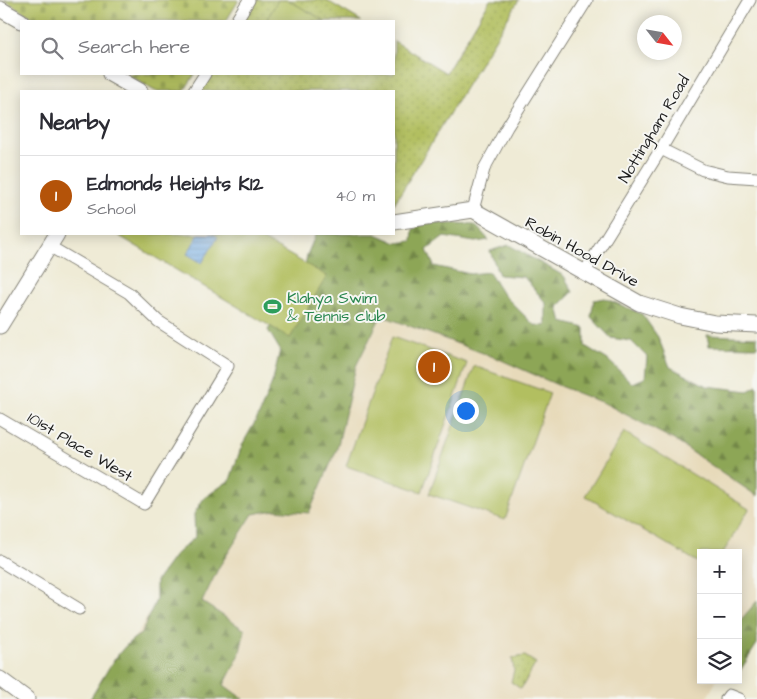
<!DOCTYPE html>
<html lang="en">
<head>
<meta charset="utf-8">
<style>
  :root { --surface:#fff; --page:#f2f2f3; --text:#2b2b33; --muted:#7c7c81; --line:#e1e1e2; --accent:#b45309 }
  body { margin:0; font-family:"Architects Daughter",sans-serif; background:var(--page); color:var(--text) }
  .controls { position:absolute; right:15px; bottom:15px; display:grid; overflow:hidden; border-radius:0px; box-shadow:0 2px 12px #0003 }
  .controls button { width:45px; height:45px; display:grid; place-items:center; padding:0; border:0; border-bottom:1px solid var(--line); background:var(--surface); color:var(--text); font:25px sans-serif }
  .compass { position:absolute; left:637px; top:15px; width:45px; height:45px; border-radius:50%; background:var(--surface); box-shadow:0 2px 12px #0003; rotate:121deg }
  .you { position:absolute; left:465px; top:410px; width:18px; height:18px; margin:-12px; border:4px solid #fff; border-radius:50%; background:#1a73e8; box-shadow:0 0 0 8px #1a73e833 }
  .badge { display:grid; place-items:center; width:32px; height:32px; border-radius:50%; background:var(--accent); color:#fff; font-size:16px; font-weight:700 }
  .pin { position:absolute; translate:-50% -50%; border:2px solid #fff; box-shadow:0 1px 5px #0006 }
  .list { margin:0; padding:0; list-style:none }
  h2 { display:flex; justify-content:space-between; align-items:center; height:65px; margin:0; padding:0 20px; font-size:21px }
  h2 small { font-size:16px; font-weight:400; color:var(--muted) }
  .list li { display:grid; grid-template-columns:32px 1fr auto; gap:15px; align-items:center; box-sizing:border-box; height:80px; padding:0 20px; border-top:1px solid var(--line) }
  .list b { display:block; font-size:19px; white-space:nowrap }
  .list p { margin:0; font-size:16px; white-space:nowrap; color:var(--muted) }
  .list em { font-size:16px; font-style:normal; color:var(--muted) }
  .icon { flex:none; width:28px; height:28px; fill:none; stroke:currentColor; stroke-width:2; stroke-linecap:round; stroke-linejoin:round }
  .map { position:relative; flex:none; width:757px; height:699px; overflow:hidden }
  .search { position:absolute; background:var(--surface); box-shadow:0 2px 12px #0003; left:20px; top:20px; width:375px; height:55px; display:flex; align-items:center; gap:12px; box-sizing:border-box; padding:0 18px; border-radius:0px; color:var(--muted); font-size:19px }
  .panel { position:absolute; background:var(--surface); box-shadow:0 2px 12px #0003; left:20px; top:90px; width:375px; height:145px; border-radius:0px }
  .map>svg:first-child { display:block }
  .built { fill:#e7daba }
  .forest { fill:url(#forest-firs); stroke:#54613a }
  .cemetery { fill:url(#cemetery-stones); stroke:#676e3e }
  .park { fill:url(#park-dots); stroke:#676e3e }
  .garden { fill:#b2bf61; stroke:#676e3e }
  .water { fill:url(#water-rules); stroke:#48647f }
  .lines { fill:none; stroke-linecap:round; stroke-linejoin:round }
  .street-casing { stroke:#868479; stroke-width:13 }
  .secondary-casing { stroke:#868479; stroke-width:17 }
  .street { stroke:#fff; stroke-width:11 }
  .secondary { stroke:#fff; stroke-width:15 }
  .labels { text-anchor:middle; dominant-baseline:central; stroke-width:4; stroke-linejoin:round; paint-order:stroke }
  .street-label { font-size:16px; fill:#1c1c1c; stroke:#f6f6f2 }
  .leisure-label { font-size:16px; fill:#27864d; stroke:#f6f6f2; text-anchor:start }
</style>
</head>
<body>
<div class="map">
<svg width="757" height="699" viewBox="0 0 757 699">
  <defs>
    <pattern id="forest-firs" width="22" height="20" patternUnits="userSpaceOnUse" patternTransform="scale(1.25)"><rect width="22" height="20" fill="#8da657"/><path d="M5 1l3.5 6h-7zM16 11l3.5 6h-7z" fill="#728647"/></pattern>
    <pattern id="cemetery-stones" width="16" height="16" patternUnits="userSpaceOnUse" patternTransform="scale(1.25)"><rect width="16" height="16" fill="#b2bf61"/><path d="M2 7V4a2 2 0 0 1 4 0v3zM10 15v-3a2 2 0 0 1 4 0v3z" fill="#98a454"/></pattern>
    <pattern id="park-dots" width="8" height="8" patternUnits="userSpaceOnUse" patternTransform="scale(1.25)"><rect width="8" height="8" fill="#b2bf61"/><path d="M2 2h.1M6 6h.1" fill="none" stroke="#98a454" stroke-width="1.8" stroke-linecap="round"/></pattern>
    <pattern id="water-rules" width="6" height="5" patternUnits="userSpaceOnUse" patternTransform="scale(1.25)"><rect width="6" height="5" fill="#73abe2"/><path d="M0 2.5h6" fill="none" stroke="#5e8ab6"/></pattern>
  </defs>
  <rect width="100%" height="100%" fill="#f6f6f2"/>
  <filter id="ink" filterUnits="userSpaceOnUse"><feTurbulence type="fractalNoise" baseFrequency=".02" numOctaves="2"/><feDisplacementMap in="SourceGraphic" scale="10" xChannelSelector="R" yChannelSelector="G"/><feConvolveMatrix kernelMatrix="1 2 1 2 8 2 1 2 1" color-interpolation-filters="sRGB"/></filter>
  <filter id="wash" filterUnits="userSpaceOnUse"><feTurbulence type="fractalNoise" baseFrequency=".0096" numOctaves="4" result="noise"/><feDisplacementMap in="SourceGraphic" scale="20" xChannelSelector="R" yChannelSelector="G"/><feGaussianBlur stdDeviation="1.12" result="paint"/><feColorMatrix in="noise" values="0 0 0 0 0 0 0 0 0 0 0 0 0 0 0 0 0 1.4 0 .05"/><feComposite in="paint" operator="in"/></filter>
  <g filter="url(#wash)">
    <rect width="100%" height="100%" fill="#efebd6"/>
    <path class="built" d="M 376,248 L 757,486 L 757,615 L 738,646 L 738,553 L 701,553 L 701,680 L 717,680 L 706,699 L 130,699 L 105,685 Z"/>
    <path class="forest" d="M 426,223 L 475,225 L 489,240 L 475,242 L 444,237 L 427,250 L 434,266 L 470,274 L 489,272 L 502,293 L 534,325 L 546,326 L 546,303 L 524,277 L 499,275 L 490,251 L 509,245 L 564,276 L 573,292 L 558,307 L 562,322 L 585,328 L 585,346 L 608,360 L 632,383 L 645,378 L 647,357 L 631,341 L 611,338 L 591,317 L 594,300 L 604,298 L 642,314 L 658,337 L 670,367 L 707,386 L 748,391 L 757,386 L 757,496 L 674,440 L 606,404 L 562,387 L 499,359 L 388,318 L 380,318 L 356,366 L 337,449 L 309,513 L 275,510 L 253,514 L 219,567 L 202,602 L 245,630 L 239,656 L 224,685 L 243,699 L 134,699 L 135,695 L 116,699 L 90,699 C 103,679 119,645 141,634 L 156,600 L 156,581 L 175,555 L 195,537 L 194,514 L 204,498 L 230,480 L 242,445 L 259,415 L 273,380 L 280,350 L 268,330 L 303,276 L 307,255 L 316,234 L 376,234 L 397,243 L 412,241 L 413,229 Z
      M 707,335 L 757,337 L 757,347 L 709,346 Z
      M 757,601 L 757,644 L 738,674 L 738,623 Z"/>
    <path class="cemetery" d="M 4,0 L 239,0 L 226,21 L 39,21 Z
      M 126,74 L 195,74 L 184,91 L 155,91 Z"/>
    <path class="park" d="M 255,0 L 326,0 L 361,21 L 242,21 Z
      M 490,0 L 519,0 L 394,204 L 394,91 L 200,91 L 211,74 L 394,74 L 394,41 L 446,73 Z
      M 525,656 L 536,663 L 521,689 L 511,682 L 514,670 L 512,658 Z"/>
    <path class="garden" d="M 278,0 L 288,0 L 325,21 L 266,21 Z
      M 116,234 L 253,234 L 327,276 L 290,338 Z
      M 392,337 L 467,363 L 422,492 L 346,466 Z
      M 474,366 L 550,393 L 505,520 L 429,494 Z
      M 624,432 L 749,509 L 723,553 L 701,553 L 701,564 L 585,496 Z"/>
    <path class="water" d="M 199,234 L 212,234 L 218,237 L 202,263 L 187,254 Z"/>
  </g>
  <g filter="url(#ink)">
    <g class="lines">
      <defs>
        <path id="street" d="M 236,21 L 249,0
          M 194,91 L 205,74
          M 661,149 L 703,170 L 728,176 L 757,178
          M 473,210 L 484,169 L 507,127 L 587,0
          M 584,273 L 661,149 L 750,0
          M 0,419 L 144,504 L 228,366 L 158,321 L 129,293 L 49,246
          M 0,561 L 79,609
          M 726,699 L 729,695 L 739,699"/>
        <path id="secondary" d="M 0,9 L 21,21
          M 110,74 L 140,91
          M 394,222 L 473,210 L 639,303 L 680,316 L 715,323 L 757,325
          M 0,326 L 57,234
          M 0,679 L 27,699"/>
      </defs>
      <use href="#street" class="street-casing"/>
      <use href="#secondary" class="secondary-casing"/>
      <use href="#street" class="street"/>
      <use href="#secondary" class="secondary"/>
    </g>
  </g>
  <defs>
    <symbol id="stadium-bare" viewBox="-9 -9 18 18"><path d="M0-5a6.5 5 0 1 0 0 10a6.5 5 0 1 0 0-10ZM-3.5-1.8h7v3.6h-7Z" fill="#2e9e5b" stroke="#f6f6f2" stroke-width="2.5" paint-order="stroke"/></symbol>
  </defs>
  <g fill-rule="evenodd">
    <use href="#stadium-bare" x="260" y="294" width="25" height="25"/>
  </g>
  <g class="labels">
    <g class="street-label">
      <text transform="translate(654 129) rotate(-59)">Nottingham Road</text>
      <text transform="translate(582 252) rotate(29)">Robin Hood Drive</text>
      <text transform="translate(80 447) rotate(31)">101st Place West</text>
    </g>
    <g class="leisure-label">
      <text x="287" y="298">Klahya Swim<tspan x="287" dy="18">&amp; Tennis club</tspan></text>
    </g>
  </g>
</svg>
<div class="controls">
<button>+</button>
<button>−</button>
<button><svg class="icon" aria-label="layers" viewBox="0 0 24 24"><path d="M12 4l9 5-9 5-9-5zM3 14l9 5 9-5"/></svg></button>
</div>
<svg class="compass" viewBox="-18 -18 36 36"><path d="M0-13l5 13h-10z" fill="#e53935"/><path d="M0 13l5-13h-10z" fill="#7c7c81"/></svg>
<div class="you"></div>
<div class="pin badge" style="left:434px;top:367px">1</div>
<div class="search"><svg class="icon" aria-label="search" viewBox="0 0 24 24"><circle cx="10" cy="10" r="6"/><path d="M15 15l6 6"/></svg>Search here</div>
<section class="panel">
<h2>Nearby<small></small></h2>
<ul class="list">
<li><span class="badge">1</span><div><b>Edmonds Heights K12</b><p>School</p></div><em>40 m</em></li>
</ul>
</section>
</div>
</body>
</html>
